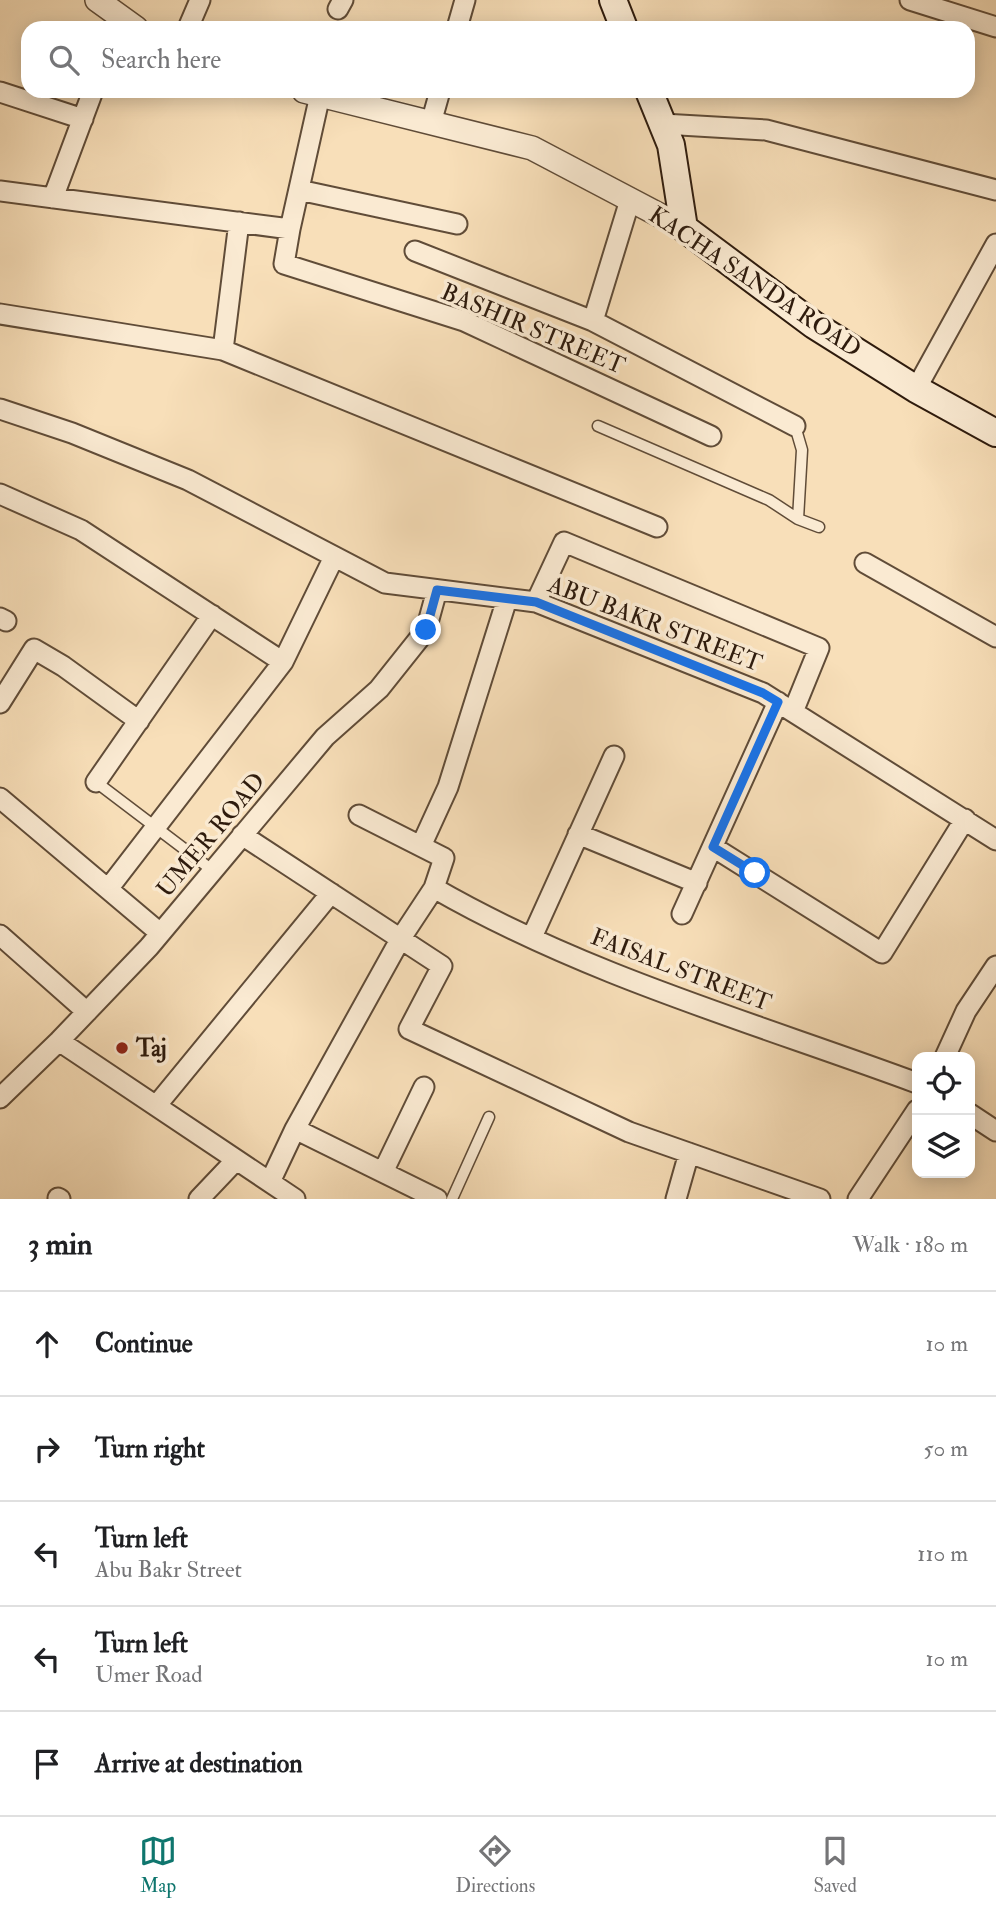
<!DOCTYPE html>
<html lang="en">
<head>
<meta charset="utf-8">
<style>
  :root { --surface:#fff; --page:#f6f6f6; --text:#202124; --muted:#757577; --line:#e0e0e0; --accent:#0f766e }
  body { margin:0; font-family:"IM FELL Double Pica",serif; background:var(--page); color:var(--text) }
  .controls { position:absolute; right:21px; bottom:21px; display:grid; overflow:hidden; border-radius:14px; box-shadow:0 4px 18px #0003 }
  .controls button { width:63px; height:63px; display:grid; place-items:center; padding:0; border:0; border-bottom:2px solid var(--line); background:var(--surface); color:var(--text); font:35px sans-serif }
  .stop { position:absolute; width:21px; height:21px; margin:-16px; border:5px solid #1a73e8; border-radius:50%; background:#fff }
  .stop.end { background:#1a73e8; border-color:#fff; box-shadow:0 2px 7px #0008 }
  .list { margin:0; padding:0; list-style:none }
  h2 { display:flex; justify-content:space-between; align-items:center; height:91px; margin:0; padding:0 28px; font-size:30px }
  h2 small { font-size:23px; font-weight:400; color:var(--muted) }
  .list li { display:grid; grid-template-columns:46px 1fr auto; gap:21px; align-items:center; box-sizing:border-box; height:105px; padding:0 28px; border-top:2px solid var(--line) }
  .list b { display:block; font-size:26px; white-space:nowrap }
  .list p { margin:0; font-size:23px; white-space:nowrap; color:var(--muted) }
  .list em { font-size:23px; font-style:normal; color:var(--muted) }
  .icon { flex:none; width:38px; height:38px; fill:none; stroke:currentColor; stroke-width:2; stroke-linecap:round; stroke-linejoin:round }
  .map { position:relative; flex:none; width:996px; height:1199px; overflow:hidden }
  .search { position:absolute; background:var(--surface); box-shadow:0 4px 18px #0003; left:21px; right:21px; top:21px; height:77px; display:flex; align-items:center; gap:18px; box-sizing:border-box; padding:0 24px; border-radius:21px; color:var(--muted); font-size:26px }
  .sheet { height:616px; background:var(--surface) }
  nav { display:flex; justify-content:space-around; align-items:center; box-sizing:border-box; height:98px; border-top:2px solid var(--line); background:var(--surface); font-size:19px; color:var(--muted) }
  nav a { display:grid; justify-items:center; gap:4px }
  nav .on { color:var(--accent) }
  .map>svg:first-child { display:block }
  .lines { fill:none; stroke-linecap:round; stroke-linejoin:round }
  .service-casing { stroke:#604c38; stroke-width:13 }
  .minor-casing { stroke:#604c38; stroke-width:23 }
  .tertiary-casing { stroke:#604c38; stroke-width:26 }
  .secondary-casing { stroke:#2e1b0d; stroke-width:30 }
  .service { stroke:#faead2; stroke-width:10 }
  .minor { stroke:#faead2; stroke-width:19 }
  .tertiary { stroke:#faead2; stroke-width:23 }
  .secondary { stroke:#faead2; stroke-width:26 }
  .route { stroke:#1a73e8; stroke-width:9 }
  .poi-dot { fill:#8f2418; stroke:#faead2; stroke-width:2.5 }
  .labels { text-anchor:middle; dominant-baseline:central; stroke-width:7; stroke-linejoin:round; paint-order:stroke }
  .street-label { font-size:24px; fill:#2e1b0d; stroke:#faead2 }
  .poi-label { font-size:24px; font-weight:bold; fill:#2e1b0d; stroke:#faead2; text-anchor:start }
</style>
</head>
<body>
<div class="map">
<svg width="996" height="1199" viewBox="0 0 996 1199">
  <rect width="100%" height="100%" fill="#f8dfb9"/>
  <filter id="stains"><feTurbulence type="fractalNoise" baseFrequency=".00286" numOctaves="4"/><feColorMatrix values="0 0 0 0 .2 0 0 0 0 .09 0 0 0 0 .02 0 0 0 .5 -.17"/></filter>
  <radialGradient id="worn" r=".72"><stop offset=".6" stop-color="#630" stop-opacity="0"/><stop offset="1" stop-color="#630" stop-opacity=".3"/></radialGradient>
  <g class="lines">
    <defs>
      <path id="service" d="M 598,426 L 769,500 L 798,519 L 819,527
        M 795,426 L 802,450 L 798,519
        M 96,782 L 212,870
        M 452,1199 L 489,1117"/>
      <path id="minor" d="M 910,0 L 996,27
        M 338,9 L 343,0
        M 188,28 L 200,0
        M 457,28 L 465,0
        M 0,92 L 83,119
        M 431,123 L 440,91
        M 663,124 L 766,130 L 996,190
        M 299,190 L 457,224
        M 0,191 L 290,229 L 320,95
        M 53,198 L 93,91
        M 290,229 L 284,264 L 464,321 L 711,436
        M 415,251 L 593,321 L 630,200
        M 0,314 L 223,350 L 657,527
        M 593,321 L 795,426
        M 223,350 L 239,222
        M 916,389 L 996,244
        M 0,409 L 72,433 L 188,480 L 385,583 L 536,602 L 763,693 L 996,840
        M 0,494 L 81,530 L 283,662
        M 865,563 L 996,637
        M 536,602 L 564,542 L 819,648 L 793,712
        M 0,618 L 6,621
        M 0,703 L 34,649 L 63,666 L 139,721
        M 96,782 L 212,615
        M 0,798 L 160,933
        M 578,834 L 697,883
        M 242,835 L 442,966 L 409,1029 L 629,1132 L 820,1199
        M 421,846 L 448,787 L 507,599
        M 713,847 L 882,953 L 965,819
        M 434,888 C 585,975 755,1023 917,1083
        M 108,889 L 283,662 L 334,557
        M 682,914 L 778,702
        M 0,935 L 87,1012
        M 532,937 L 614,756
        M 59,1041 L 295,1199
        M 945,1057 L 966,1011 L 996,966
        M 0,1098 L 59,1041 L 149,947 L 325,737 L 379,689 L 426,630 L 437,590
        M 156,1106 L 331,893
        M 970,1114 L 996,1131
        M 295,1129 L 437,1199
        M 383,1172 L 424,1087
        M 270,1182 L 295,1129 L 401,938 L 434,888 L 444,858 L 359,815
        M 58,1198 L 60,1199
        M 199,1199 L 236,1160
        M 676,1199 L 689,1153
        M 858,1199 L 917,1110"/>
      <path id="tertiary" d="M 97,0 L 136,28
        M 304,91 L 532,148 L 684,228"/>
      <path id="secondary" d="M 613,0 L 624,28
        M 649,91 L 671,145 L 684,228 L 814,325 L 916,389 L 996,433"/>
    </defs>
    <use href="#service" class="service-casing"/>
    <use href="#minor" class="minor-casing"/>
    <use href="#tertiary" class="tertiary-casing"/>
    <use href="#secondary" class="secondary-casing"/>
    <use href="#service" class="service"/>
    <use href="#minor" class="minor"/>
    <use href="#tertiary" class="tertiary"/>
    <use href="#secondary" class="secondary"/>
  </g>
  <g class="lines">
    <path class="route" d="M 426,630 L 437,590 L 536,602 L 763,693 L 778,702 L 713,847 L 755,873"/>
  </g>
  <circle class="poi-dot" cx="122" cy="1048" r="7"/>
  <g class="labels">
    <g class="street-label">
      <text transform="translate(755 282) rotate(34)">KACHA SANDA ROAD</text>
      <text transform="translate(533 329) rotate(23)">BASHIR STREET</text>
      <text transform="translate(655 624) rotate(21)">ABU BAKR STREET</text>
      <text transform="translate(211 835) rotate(-50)">UMER ROAD</text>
      <text transform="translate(681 970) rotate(21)">FAISAL STREET</text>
    </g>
    <g class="poi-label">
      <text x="136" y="1048">Taj</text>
    </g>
  </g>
  <rect width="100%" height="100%" filter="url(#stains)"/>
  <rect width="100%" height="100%" fill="url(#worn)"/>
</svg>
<div class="controls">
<button><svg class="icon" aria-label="locate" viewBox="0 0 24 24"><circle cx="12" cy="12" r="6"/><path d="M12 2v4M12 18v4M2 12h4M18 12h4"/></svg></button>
<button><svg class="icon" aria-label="layers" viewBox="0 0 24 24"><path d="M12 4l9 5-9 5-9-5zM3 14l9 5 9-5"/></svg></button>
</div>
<div class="stop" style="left:755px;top:873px"></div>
<div class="stop end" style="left:426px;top:630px"></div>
<div class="search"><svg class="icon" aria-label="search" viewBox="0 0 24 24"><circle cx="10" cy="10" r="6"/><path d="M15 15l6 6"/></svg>Search here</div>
</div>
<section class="sheet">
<h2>3 min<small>Walk · 180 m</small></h2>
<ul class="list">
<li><svg class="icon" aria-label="ahead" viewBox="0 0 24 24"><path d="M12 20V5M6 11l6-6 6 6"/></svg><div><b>Continue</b></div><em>10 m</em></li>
<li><svg class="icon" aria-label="right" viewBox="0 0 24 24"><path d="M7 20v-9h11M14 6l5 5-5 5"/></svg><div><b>Turn right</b></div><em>50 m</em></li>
<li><svg class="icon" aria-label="left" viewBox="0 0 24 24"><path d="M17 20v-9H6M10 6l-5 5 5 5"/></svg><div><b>Turn left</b><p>Abu Bakr Street</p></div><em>110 m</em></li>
<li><svg class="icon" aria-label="left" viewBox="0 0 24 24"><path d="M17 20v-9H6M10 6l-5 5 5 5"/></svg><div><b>Turn left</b><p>Umer Road</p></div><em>10 m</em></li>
<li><svg class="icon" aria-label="arrive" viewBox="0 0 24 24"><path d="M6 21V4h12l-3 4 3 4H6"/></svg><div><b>Arrive at destination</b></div></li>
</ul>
</section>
<nav>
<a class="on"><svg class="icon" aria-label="map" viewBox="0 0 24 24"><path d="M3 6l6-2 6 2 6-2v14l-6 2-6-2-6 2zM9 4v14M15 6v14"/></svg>Map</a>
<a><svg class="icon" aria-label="directions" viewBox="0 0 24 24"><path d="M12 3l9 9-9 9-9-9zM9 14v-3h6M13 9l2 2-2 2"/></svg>Directions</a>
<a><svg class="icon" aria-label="saved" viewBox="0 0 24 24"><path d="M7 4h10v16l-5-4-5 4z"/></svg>Saved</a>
</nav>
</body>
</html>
